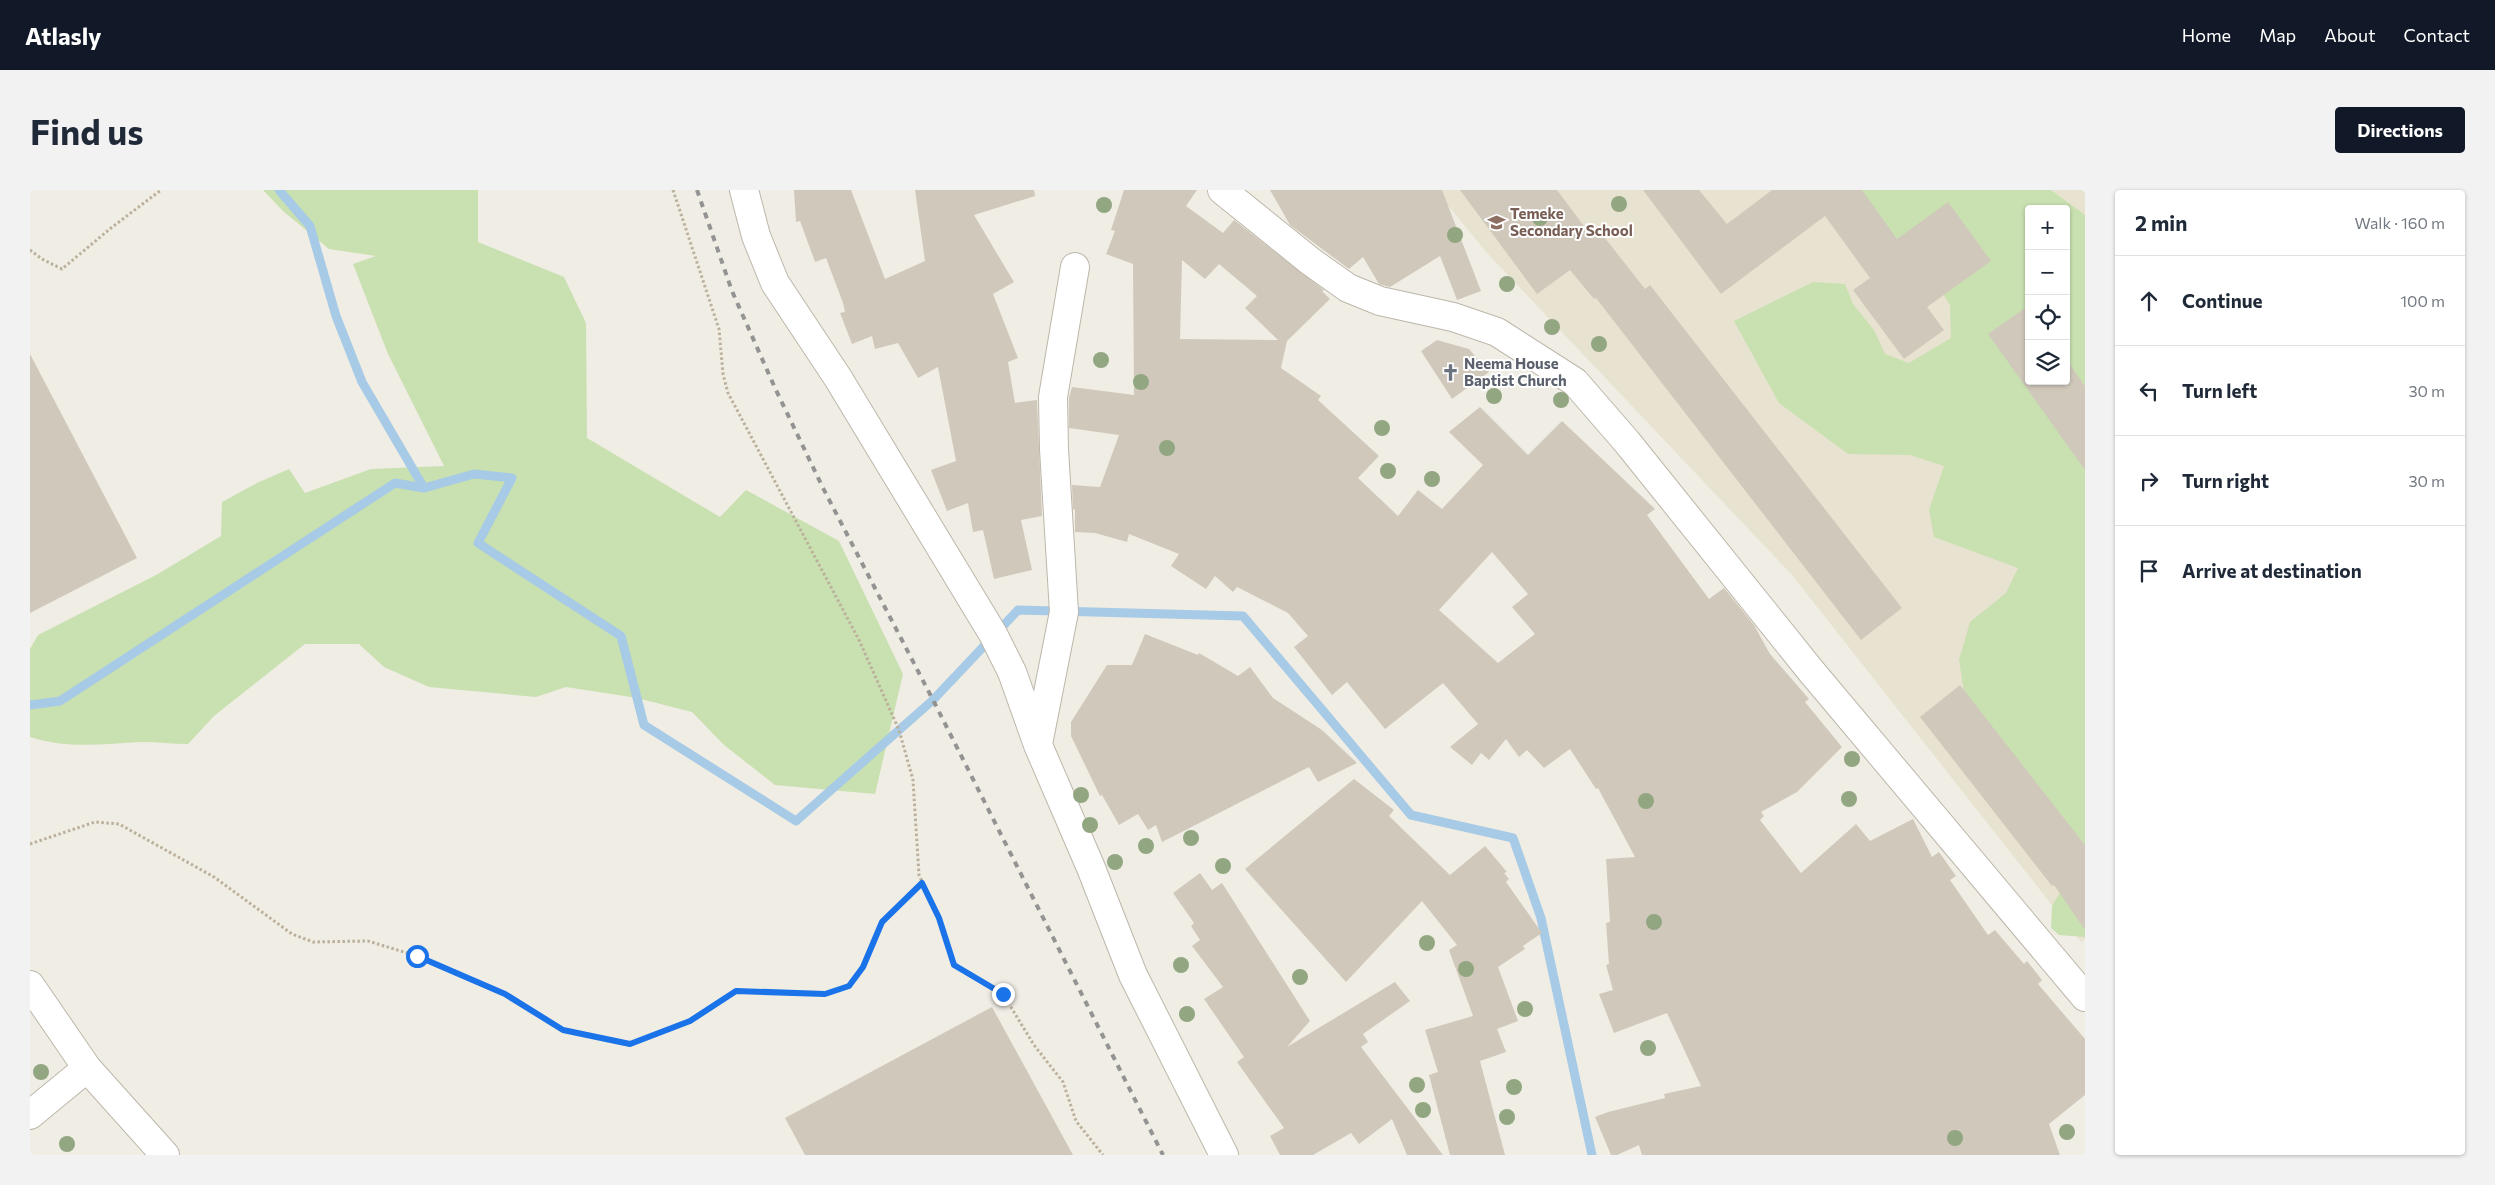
<!DOCTYPE html>
<html lang="en">
<head>
<meta charset="utf-8">
<style>
  :root { --surface:#fff; --page:#f2f2f3; --text:#1f2937; --muted:#747a83; --line:#e0e1e3; --accent:#111827 }
  body { margin:0; font-family:Commissioner,sans-serif; background:var(--page); color:var(--text) }
  .controls { position:absolute; right:15px; top:15px; display:grid; overflow:hidden; border-radius:5px; box-shadow:0 1px 4px #0004 }
  .controls button { width:45px; height:45px; display:grid; place-items:center; padding:0; border:0; border-bottom:1px solid var(--line); background:var(--surface); color:var(--text); font:25px sans-serif }
  .stop { position:absolute; width:15px; height:15px; margin:-11px; border:4px solid #1a73e8; border-radius:50%; background:#fff }
  .stop.end { background:#1a73e8; border-color:#fff; box-shadow:0 1px 5px #0008 }
  .list { margin:0; padding:0; list-style:none }
  h2 { display:flex; justify-content:space-between; align-items:center; height:65px; margin:0; padding:0 20px; font-size:21px }
  h2 small { font-size:16px; font-weight:400; color:var(--muted) }
  .list li { display:grid; grid-template-columns:32px 1fr auto; gap:15px; align-items:center; box-sizing:border-box; height:90px; padding:0 20px; border-top:1px solid var(--line) }
  .list b { display:block; font-size:19px; white-space:nowrap }
  .list em { font-size:16px; font-style:normal; color:var(--muted) }
  .icon { flex:none; width:28px; height:28px; fill:none; stroke:currentColor; stroke-width:2; stroke-linecap:round; stroke-linejoin:round }
  .map { position:relative; flex:none; width:2055px; height:965px; overflow:hidden; border-radius:5px }
  header { display:flex; align-items:center; gap:30px; box-sizing:border-box; height:70px; padding:0 25px; background:var(--accent); color:#fff }
  header strong { font-size:24px }
  nav { display:flex; gap:28px; margin-inline-start:auto; font-size:18px }
  .intro { display:flex; align-items:center; justify-content:space-between; box-sizing:border-box; height:120px; padding:0 30px }
  h1 { margin:0; font-size:35px }
  .button { padding:12px 22px; border-radius:5px; background:var(--accent); color:#fff; font-size:18px; font-weight:700 }
  main { display:flex; gap:30px; padding:0 30px }
  aside { flex:1; background:var(--surface); border-radius:5px; box-shadow:0 1px 4px #0004 }
  .map>svg:first-child { display:block }
  .education { fill:#e8e2d0; fill-rule:evenodd }
  .green { fill:#c9e0b1; fill-rule:evenodd }
  .lines { fill:none; stroke-linecap:round; stroke-linejoin:round }
  .stream { stroke:#a7cae6; stroke-width:9 }
  .building { fill:#d0c9bb; fill-rule:evenodd }
  .minor-casing { stroke:#bdb7ab; stroke-width:30 }
  .tertiary-casing { stroke:#bdb7ab; stroke-width:30 }
  .path { stroke:#bab09b; stroke-width:3; stroke-dasharray:2.5 2.5; stroke-linecap:butt }
  .minor { stroke:#fff; stroke-width:28 }
  .tertiary { stroke:#fff; stroke-width:28 }
  .rail { stroke:#939393; stroke-width:4; stroke-dasharray:6 6; stroke-linecap:butt }
  .tree { fill:#91a681 }
  .route { stroke:#1a73e8; stroke-width:6 }
  .labels { text-anchor:middle; dominant-baseline:central; stroke-width:4; stroke-linejoin:round; paint-order:stroke }
  .education-label { font-size:15px; font-weight:bold; fill:#785e54; stroke:#fff; text-anchor:start }
  .worship-label { font-size:15px; font-weight:bold; fill:#5b616d; stroke:#fff; text-anchor:start }
</style>
</head>
<body>
<header>
<strong>Atlasly</strong>
<nav><a>Home</a><a>Map</a><a>About</a><a>Contact</a></nav>
</header>
<div class="intro"><h1>Find us</h1><a class="button">Directions</a></div>
<main>
<div class="map">
<svg width="2055" height="965" viewBox="0 0 2055 965">
  <rect width="100%" height="100%" fill="#f0ede4"/>
  <path class="education" d="M 1405,0 L 2055,0 L 2055,749 L 2051,752 L 1762,385 L 1457,63 ZM 1999,19 L 2036,19 L 2036,191 L 1999,191 Z"/>
  <path class="green" d="M 233,0 L 448,0 L 448,52 L 534,87 L 556,133 L 557,248 L 690,327 L 716,300 L 809,351 L 873,484 L 845,604 L 745,595 L 694,555 L 662,522 L 607,508 L 536,497 L 506,507 L 399,497 L 354,477 L 329,454 L 275,454 L 184,526 L 158,554 C 143,554 127,552 112,552 C 74,554 37,559 0,547 L 0,459 L 8,445 L 128,384 L 191,346 L 192,312 L 227,293 L 259,279 L 275,303 L 341,279 L 414,276 L 358,164 L 323,74 L 346,66 L 299,59 L 253,21 Z
    M 1830,0 L 2021,0 L 2055,25 L 2055,747 L 2029,745 L 2021,738 L 2022,716 L 2032,699 L 1938,527 L 1929,470 L 1940,432 L 1976,403 L 1988,378 L 1904,347 L 1899,320 L 1914,276 L 1880,265 L 1818,264 L 1749,213 L 1704,131 L 1783,92 L 1815,94 L 1823,114 L 1844,140 L 1855,164 L 1879,173 L 1921,148 L 1920,115 L 1883,58 L 1843,62 ZM 1999,19 L 2036,19 L 2036,191 L 1999,191 Z"/>
  <g class="lines">
    <path class="stream" d="M 249,0 L 280,36 L 306,126 L 332,192 L 394,298
      M 0,515 L 30,511 L 365,293 L 394,298 L 444,284 L 482,288 L 448,353 L 591,446 L 614,535 L 766,631 L 903,510 L 988,420 L 1213,426 L 1381,625 L 1483,648 L 1511,728 L 1562,965"/>
  </g>
  <path class="building" d="M 764,0 L 821,0 L 855,89 L 895,71 L 885,0 L 1004,0 L 1005,6 L 944,25 L 984,92 L 963,104 L 988,168 L 978,172 L 985,213 L 1007,210 L 1012,326 L 991,330 L 1002,380 L 964,389 L 953,340 L 943,342 L 938,313 L 917,321 L 901,280 L 926,271 L 908,177 L 888,188 L 868,153 L 845,159 L 842,146 L 822,154 L 810,123 L 815,122 L 813,113 L 796,68 L 785,72 L 770,31 L 766,32 Z
    M 1094,0 L 1167,0 L 1156,16 L 1193,43 L 1204,30 L 1294,100 L 1292,101 L 1300,109 L 1257,151 L 1251,178 L 1291,206 L 1288,210 L 1349,266 L 1328,288 L 1368,326 L 1388,300 L 1412,319 L 1453,275 L 1419,242 L 1450,217 L 1498,265 L 1532,231 L 1625,319 L 1617,325 L 1679,409 L 1694,398 L 1724,435 L 1740,464 L 1779,509 L 1775,512 L 1812,557 L 1767,602 L 1731,622 L 1734,626 L 1730,630 L 1771,683 L 1826,634 L 1840,651 L 1883,629 L 1902,667 L 1909,662 L 1926,686 L 1920,690 L 1958,745 L 1965,740 L 1994,774 L 1997,771 L 2012,790 L 2008,794 L 2055,849 L 2055,905 L 2019,934 L 2030,965 L 1612,965 L 1609,955 L 1587,965 L 1581,965 L 1565,927 L 1578,922 L 1635,908 L 1634,904 L 1671,896 L 1637,823 L 1584,843 L 1569,804 L 1583,800 L 1576,775 L 1579,774 L 1576,733 L 1580,732 L 1576,669 L 1605,667 L 1568,598 L 1566,599 L 1540,559 L 1514,578 L 1497,560 L 1489,567 L 1476,549 L 1459,570 L 1451,563 L 1442,575 L 1420,557 L 1448,534 L 1413,493 L 1355,539 L 1317,492 L 1302,505 L 1264,457 L 1278,446 L 1258,423 L 1207,397 L 1203,402 L 1185,386 L 1176,399 L 1141,376 L 1149,364 L 1099,344 L 1097,352 L 1065,343 L 1045,342 L 1045,319 L 1043,320 L 1042,295 L 1070,297 L 1089,245 L 1039,238 L 1039,208 L 1042,197 L 1104,205 L 1103,74 L 1076,64 L 1085,41 L 1081,40 ZM 1152,70 L 1175,89 L 1189,74 L 1227,106 L 1215,118 L 1248,150 L 1150,149 ZM 1462,362 L 1498,404 L 1482,417 L 1505,444 L 1468,473 L 1409,420 Z
    M 1240,0 L 1412,0 L 1451,101 L 1427,110 L 1410,66 L 1360,97 L 1349,94 L 1333,67 L 1319,79 L 1260,35 Z
    M 1430,0 L 1527,0 L 1557,40 L 1564,34 L 1615,99 L 1620,95 L 1872,418 L 1831,450 L 1566,108 L 1564,109 L 1540,80 L 1507,104 Z
    M 1613,0 L 1669,0 L 1697,34 L 1742,0 L 1832,0 L 1867,49 L 1918,12 L 1961,71 L 1897,117 L 1914,140 L 1874,169 L 1823,100 L 1840,88 L 1795,26 L 1691,104 Z
    M 1998,116 L 1999,191 L 2036,191 L 2036,169 L 2055,196 L 2055,280 L 1958,144 Z
    M 1407,150 L 1439,159 L 1459,182 L 1422,209 L 1391,161 Z
    M 0,164 L 107,368 L 0,423 Z
    M 1115,444 L 1168,465 L 1169,463 L 1208,486 L 1220,477 L 1243,508 L 1292,540 L 1327,573 L 1288,592 L 1279,577 L 1132,652 L 1126,635 L 1118,640 L 1108,624 L 1089,635 L 1072,605 L 1070,606 L 1041,546 L 1041,532 L 1077,475 L 1102,475 Z
    M 1930,495 L 2055,655 L 2055,740 L 2024,695 L 2022,696 L 1890,527 Z
    M 1324,589 L 1364,620 L 1359,626 L 1420,685 L 1455,656 L 1477,682 L 1474,683 L 1479,689 L 1476,692 L 1512,743 L 1493,756 L 1495,759 L 1468,777 L 1488,831 L 1467,839 L 1476,862 L 1450,871 L 1475,965 L 1420,965 L 1399,885 L 1408,882 L 1395,840 L 1443,826 L 1419,760 L 1427,755 L 1392,711 L 1316,792 L 1215,679 Z
    M 1170,683 L 1182,700 L 1192,693 L 1280,831 L 1257,857 L 1365,792 L 1380,811 L 1333,844 L 1338,852 L 1331,857 L 1413,965 L 1377,965 L 1362,929 L 1329,954 L 1321,943 L 1283,965 L 1250,965 L 1240,946 L 1254,938 L 1207,872 L 1214,867 L 1174,809 L 1193,797 L 1162,756 L 1170,750 L 1161,736 L 1164,733 L 1143,703 Z
    M 962,817 L 1043,965 L 775,965 L 755,928 Z"/>
  <g class="lines">
    <defs>
      <path id="minor" d="M 714,0 L 726,46 L 745,93 L 808,188 L 963,444 L 982,482 L 1008,555 L 1061,678 L 1103,785 L 1194,965
        M 1008,554 L 1034,422 L 1024,259 L 1023,207 L 1045,77
        M 0,795 L 57,878 L 135,965
        M 0,925 L 57,878"/>
      <path id="tertiary" d="M 1192,0 L 1280,71 L 1318,98 L 1350,111 L 1423,127 L 1467,142 L 1545,192 L 1597,252 L 1781,481 L 2055,807"/>
    </defs>
    <use href="#minor" class="minor-casing"/>
    <use href="#tertiary" class="tertiary-casing"/>
    <path class="path" d="M 643,0 L 689,139 L 693,184 L 698,203 L 829,450 L 869,540 L 883,590 L 889,685 L 909,728 L 924,775 L 973,804 L 1004,855 L 1033,892 L 1046,931 L 1073,965
      M 0,60 L 12,69 L 32,79 L 81,38 L 131,0
      M 0,654 L 65,632 L 89,634 L 184,687 L 262,744 L 283,752 L 338,751 L 387,766 L 475,804 L 533,840 L 600,853 L 660,831 L 706,801 L 795,804 L 819,796 L 833,777 L 852,732 L 892,693"/>
    <use href="#minor" class="minor"/>
    <use href="#tertiary" class="tertiary"/>
    <path class="rail" d="M 667,0 L 702,101 L 745,198 L 793,298 L 903,510 L 1133,965"/>
  </g>
  <g class="tree">
    <circle cx="1589" cy="14" r="8"/>
    <circle cx="1074" cy="15" r="8"/>
    <circle cx="1510" cy="28" r="8"/>
    <circle cx="1425" cy="45" r="8"/>
    <circle cx="1477" cy="94" r="8"/>
    <circle cx="1522" cy="137" r="8"/>
    <circle cx="1569" cy="154" r="8"/>
    <circle cx="1071" cy="170" r="8"/>
    <circle cx="1111" cy="192" r="8"/>
    <circle cx="1464" cy="206" r="8"/>
    <circle cx="1531" cy="210" r="8"/>
    <circle cx="1352" cy="238" r="8"/>
    <circle cx="1137" cy="258" r="8"/>
    <circle cx="1358" cy="281" r="8"/>
    <circle cx="1402" cy="289" r="8"/>
    <circle cx="1822" cy="569" r="8"/>
    <circle cx="1051" cy="605" r="8"/>
    <circle cx="1819" cy="609" r="8"/>
    <circle cx="1616" cy="611" r="8"/>
    <circle cx="1060" cy="635" r="8"/>
    <circle cx="1161" cy="648" r="8"/>
    <circle cx="1116" cy="656" r="8"/>
    <circle cx="1085" cy="672" r="8"/>
    <circle cx="1193" cy="676" r="8"/>
    <circle cx="1624" cy="732" r="8"/>
    <circle cx="1397" cy="753" r="8"/>
    <circle cx="1151" cy="775" r="8"/>
    <circle cx="1436" cy="779" r="8"/>
    <circle cx="1270" cy="787" r="8"/>
    <circle cx="1495" cy="819" r="8"/>
    <circle cx="1157" cy="824" r="8"/>
    <circle cx="1618" cy="858" r="8"/>
    <circle cx="11" cy="882" r="8"/>
    <circle cx="1387" cy="895" r="8"/>
    <circle cx="1484" cy="897" r="8"/>
    <circle cx="1393" cy="920" r="8"/>
    <circle cx="1477" cy="927" r="8"/>
    <circle cx="2037" cy="942" r="8"/>
    <circle cx="1925" cy="948" r="8"/>
    <circle cx="37" cy="954" r="8"/>
  </g>
  <g class="lines">
    <path class="route" d="M 387,766 L 475,804 L 533,840 L 600,854 L 660,831 L 706,801 L 795,804 L 819,796 L 833,777 L 852,732 L 892,693 L 909,728 L 924,775 L 973,804"/>
  </g>
  <defs>
    <symbol id="school-bare" viewBox="-9 -9 18 18"><path d="M0-5L7-2L0 1L-7-2ZM-4 1L0 2.5L4 1V4Q0 6-4 4Z" fill="#8d6e63" stroke="#fff" stroke-width="2.5" paint-order="stroke"/></symbol>
    <symbol id="church-bare" viewBox="-9 -9 18 18"><path d="M-1.2-6h2.4v3.5h3.3v2.4h-3.3V6h-2.4V-.1h-3.3v-2.4h3.3Z" fill="#6b7280" stroke="#fff" stroke-width="2.5" paint-order="stroke"/></symbol>
  </defs>
  <g fill-rule="evenodd">
    <use href="#school-bare" x="1454" y="20" width="25" height="25"/>
    <use href="#church-bare" x="1408" y="170" width="25" height="25"/>
  </g>
  <g class="labels">
    <g class="education-label">
      <text x="1480" y="23">Temeke<tspan x="1480" dy="17">Secondary School</tspan></text>
    </g>
    <g class="worship-label">
      <text x="1434" y="173">Neema House<tspan x="1434" dy="17">Baptist Church</tspan></text>
    </g>
  </g>
</svg>
<div class="controls">
<button>+</button>
<button>−</button>
<button><svg class="icon" aria-label="locate" viewBox="0 0 24 24"><circle cx="12" cy="12" r="6"/><path d="M12 2v4M12 18v4M2 12h4M18 12h4"/></svg></button>
<button><svg class="icon" aria-label="layers" viewBox="0 0 24 24"><path d="M12 4l9 5-9 5-9-5zM3 14l9 5 9-5"/></svg></button>
</div>
<div class="stop" style="left:387px;top:766px"></div>
<div class="stop end" style="left:973px;top:804px"></div>
</div>
<aside>
<h2>2 min<small>Walk · 160 m</small></h2>
<ul class="list">
<li><svg class="icon" aria-label="ahead" viewBox="0 0 24 24"><path d="M12 20V5M6 11l6-6 6 6"/></svg><div><b>Continue</b></div><em>100 m</em></li>
<li><svg class="icon" aria-label="left" viewBox="0 0 24 24"><path d="M17 20v-9H6M10 6l-5 5 5 5"/></svg><div><b>Turn left</b></div><em>30 m</em></li>
<li><svg class="icon" aria-label="right" viewBox="0 0 24 24"><path d="M7 20v-9h11M14 6l5 5-5 5"/></svg><div><b>Turn right</b></div><em>30 m</em></li>
<li><svg class="icon" aria-label="arrive" viewBox="0 0 24 24"><path d="M6 21V4h12l-3 4 3 4H6"/></svg><div><b>Arrive at destination</b></div></li>
</ul>
</aside>
</main>
</body>
</html>
